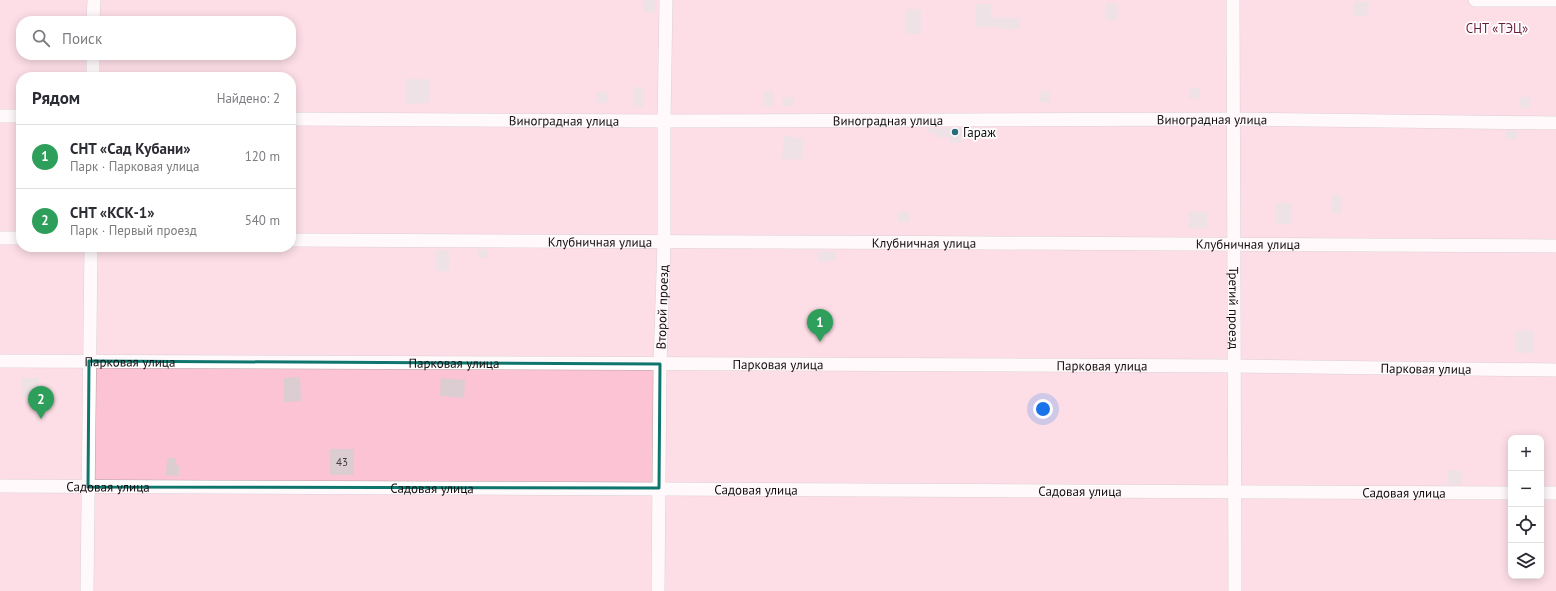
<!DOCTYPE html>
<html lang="ru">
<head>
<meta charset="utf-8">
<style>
  :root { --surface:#fff; --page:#f7f7f7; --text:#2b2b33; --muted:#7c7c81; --line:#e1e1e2; --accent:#1a73e8 }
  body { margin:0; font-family:"PT Sans",sans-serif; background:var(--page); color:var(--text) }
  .controls { position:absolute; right:12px; bottom:12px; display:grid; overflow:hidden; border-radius:8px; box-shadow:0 2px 10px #0003 }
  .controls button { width:36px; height:36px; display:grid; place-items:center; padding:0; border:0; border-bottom:1px solid var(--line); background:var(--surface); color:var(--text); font:20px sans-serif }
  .you { position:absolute; left:1043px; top:409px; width:14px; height:14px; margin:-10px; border:3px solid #fff; border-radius:50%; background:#1a73e8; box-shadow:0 0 0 6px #1a73e833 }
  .badge { display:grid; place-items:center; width:26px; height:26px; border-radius:50%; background:var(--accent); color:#fff; font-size:13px; font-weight:700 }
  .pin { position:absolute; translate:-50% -33px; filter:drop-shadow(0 1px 2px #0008) }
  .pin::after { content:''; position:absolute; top:21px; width:14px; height:12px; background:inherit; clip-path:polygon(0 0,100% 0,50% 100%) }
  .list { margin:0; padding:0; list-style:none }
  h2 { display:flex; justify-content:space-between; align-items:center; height:52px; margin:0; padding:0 16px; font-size:17px }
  h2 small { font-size:13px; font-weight:400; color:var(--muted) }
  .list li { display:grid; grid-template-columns:26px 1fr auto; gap:12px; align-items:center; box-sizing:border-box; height:64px; padding:0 16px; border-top:1px solid var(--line) }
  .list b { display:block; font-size:15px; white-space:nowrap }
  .list p { margin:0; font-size:13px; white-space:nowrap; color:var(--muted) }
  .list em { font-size:13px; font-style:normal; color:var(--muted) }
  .icon { flex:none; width:22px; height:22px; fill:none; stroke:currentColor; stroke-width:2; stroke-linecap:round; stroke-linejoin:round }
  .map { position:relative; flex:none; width:1556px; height:591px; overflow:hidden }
  .search { position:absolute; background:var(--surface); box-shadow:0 2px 10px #0003; left:16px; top:16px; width:280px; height:44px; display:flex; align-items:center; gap:10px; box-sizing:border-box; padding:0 14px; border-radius:16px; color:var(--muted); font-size:15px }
  .panel { position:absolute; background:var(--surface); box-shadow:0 2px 10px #0003; left:16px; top:72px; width:280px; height:180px; border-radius:16px }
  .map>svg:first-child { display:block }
  .green { fill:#fbc3d3; fill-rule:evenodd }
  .building { fill:#dbcdd1 }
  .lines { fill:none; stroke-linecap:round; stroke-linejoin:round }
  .minor-casing { stroke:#b1a4a8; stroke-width:14 }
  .minor { stroke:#fff; stroke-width:13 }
  .marked { fill:none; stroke:#0f766e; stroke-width:3; stroke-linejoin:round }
  .poi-dot { fill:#2a6e7e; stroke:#fff; stroke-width:1.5 }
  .labels { text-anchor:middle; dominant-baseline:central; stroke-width:3.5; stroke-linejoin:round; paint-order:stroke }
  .number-label { font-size:11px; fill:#443d40 }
  .park-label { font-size:13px; fill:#681a3a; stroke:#fff }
  .street-label { font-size:13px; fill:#120d0f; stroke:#fff }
  .poi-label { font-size:13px; fill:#120d0f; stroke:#fff; text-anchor:start }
</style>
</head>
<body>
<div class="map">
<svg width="1556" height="591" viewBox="0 0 1556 591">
  <rect width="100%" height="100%" fill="#fff4f7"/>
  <path class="green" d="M 0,0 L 1556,0 L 1556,591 L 0,591 ZM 21,21 L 291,21 L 291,55 L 21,55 ZM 21,77 L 291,77 L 291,247 L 21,247 ZM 1511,438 L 1541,438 L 1541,576 L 1511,576 Z"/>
  <path class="building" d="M 643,0 L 656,0 L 656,13 L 643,12 Z
    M 1354,1 L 1369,2 L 1368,16 L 1354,16 Z
    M 1106,3 L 1118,4 L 1117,21 L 1106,20 Z
    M 976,4 L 991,4 L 991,17 L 1019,18 L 1019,29 L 1002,29 L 1002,27 L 976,27 Z
    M 906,9 L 921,9 L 921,34 L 905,33 Z
    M 405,79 L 429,79 L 429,103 L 405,104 Z
    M 633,87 L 644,87 L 643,107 L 633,107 Z
    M 1189,88 L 1200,88 L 1199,99 L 1189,99 Z
    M 764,91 L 774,91 L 774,106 L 764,106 Z
    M 1040,91 L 1050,92 L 1050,103 L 1039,102 Z
    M 597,92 L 608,92 L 607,103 L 596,103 Z
    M 783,97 L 794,97 L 794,106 L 782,106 Z
    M 1520,97 L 1531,97 L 1530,108 L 1520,108 Z
    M 928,128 L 961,128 L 961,143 L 950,143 L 950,137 L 935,137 L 935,133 L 928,133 Z
    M 1506,130 L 1517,131 L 1517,139 L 1505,139 Z
    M 784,136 L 804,138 L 802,160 L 782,159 Z
    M 1332,195 L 1342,196 L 1342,213 L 1331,213 Z
    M 1276,203 L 1292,203 L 1292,224 L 1276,224 Z
    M 1189,211 L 1207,212 L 1207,229 L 1188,228 Z
    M 898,212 L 910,212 L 909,222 L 898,222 Z
    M 477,249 L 488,249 L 488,258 L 477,257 Z
    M 436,250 L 449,250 L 449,271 L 436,271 Z
    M 835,251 L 835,261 L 818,262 L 817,252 Z
    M 1516,330 L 1534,331 L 1534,353 L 1515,353 Z
    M 39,377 L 39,397 L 22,397 L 22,378 Z
    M 300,377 L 301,401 L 284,402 L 284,378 Z
    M 441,378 L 465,380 L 464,398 L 440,396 Z
    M 330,449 L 354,449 L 354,475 L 330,475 Z
    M 167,458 L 176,458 L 176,465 L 179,465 L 179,476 L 166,475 Z
    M 1448,470 L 1462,471 L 1462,485 L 1448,485 Z"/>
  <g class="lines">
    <defs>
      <g id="minor">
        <path id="s1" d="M 1233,0 L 1235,591"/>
        <path d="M 1475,0 L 1556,0"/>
        <path d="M 93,21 L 94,0"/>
        <path d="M 93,77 L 93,55"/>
        <path d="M 0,116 L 21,116"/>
        <path id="s2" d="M 291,119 L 664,121 L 1233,119 L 1556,123"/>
        <path d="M 0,238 L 21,238"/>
        <path id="s3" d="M 291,240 C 713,243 1134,242 1556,246"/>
        <path id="s4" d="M 0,361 L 1234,366 L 1556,370"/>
        <path id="s5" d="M 0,486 L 1511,493"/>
        <path d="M 1541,493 L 1556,493"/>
        <path d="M 87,591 L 91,247"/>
        <path id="s6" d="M 658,591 L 660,364 L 664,243 L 664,121 L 666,0"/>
      </g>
    </defs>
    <use href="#minor" class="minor-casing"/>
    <use href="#minor" class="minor"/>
  </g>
  <path d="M0 0H1556V591H0ZM 89,361 L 660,364 L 659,488 L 88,487 Z" fill="#fff4f7" fill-opacity=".55" fill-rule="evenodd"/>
  <path class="marked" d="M 89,361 L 660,364 L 659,488 L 88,487 Z"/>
  <circle class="poi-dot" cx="955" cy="132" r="4"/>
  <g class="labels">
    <g class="number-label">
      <text x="342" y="462">43</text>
    </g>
    <g class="park-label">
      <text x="1497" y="28">СНТ «ТЭЦ»</text>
    </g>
    <g class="street-label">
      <text stroke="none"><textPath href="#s2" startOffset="921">Виноградная улица</textPath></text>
      <text stroke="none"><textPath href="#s2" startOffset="273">Виноградная улица</textPath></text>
      <text stroke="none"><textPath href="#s2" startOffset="597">Виноградная улица</textPath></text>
      <text stroke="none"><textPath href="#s3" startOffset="309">Клубничная улица</textPath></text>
      <text stroke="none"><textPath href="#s3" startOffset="633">Клубничная улица</textPath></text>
      <text stroke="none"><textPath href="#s3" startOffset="957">Клубничная улица</textPath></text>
      <text stroke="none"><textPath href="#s6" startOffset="284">Второй проезд</textPath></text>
      <text stroke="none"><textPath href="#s1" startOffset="308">Третий проезд</textPath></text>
      <text stroke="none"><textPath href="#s4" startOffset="130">Парковая улица</textPath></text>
      <text stroke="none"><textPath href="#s4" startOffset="454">Парковая улица</textPath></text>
      <text stroke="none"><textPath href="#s4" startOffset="778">Парковая улица</textPath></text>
      <text stroke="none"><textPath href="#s4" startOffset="1102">Парковая улица</textPath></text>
      <text stroke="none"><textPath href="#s4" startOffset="1426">Парковая улица</textPath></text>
      <text stroke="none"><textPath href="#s5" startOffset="108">Садовая улица</textPath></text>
      <text stroke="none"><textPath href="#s5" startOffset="432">Садовая улица</textPath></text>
      <text stroke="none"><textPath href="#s5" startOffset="756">Садовая улица</textPath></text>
      <text stroke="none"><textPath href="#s5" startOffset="1080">Садовая улица</textPath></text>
      <text stroke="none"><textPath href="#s5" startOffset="1404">Садовая улица</textPath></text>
    </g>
    <g class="poi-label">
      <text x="963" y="132">Гараж</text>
    </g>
  </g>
</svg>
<div class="controls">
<button>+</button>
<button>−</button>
<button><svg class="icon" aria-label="locate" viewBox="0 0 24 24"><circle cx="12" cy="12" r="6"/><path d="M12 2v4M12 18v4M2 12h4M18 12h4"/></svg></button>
<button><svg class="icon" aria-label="layers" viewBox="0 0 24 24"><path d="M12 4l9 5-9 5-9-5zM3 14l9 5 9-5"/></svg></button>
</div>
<div class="you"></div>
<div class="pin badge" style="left:820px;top:342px;background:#2e9e5b">1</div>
<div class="pin badge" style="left:41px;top:419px;background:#2e9e5b">2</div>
<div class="search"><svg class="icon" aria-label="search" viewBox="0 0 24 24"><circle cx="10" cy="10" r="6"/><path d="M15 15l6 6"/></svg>Поиск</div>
<section class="panel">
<h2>Рядом<small>Найдено: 2</small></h2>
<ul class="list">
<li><span class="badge" style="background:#2e9e5b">1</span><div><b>СНТ «Сад Кубани»</b><p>Парк · Парковая улица</p></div><em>120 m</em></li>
<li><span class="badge" style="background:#2e9e5b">2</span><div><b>СНТ «КСК-1»</b><p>Парк · Первый проезд</p></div><em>540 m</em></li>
</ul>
</section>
</div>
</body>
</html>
